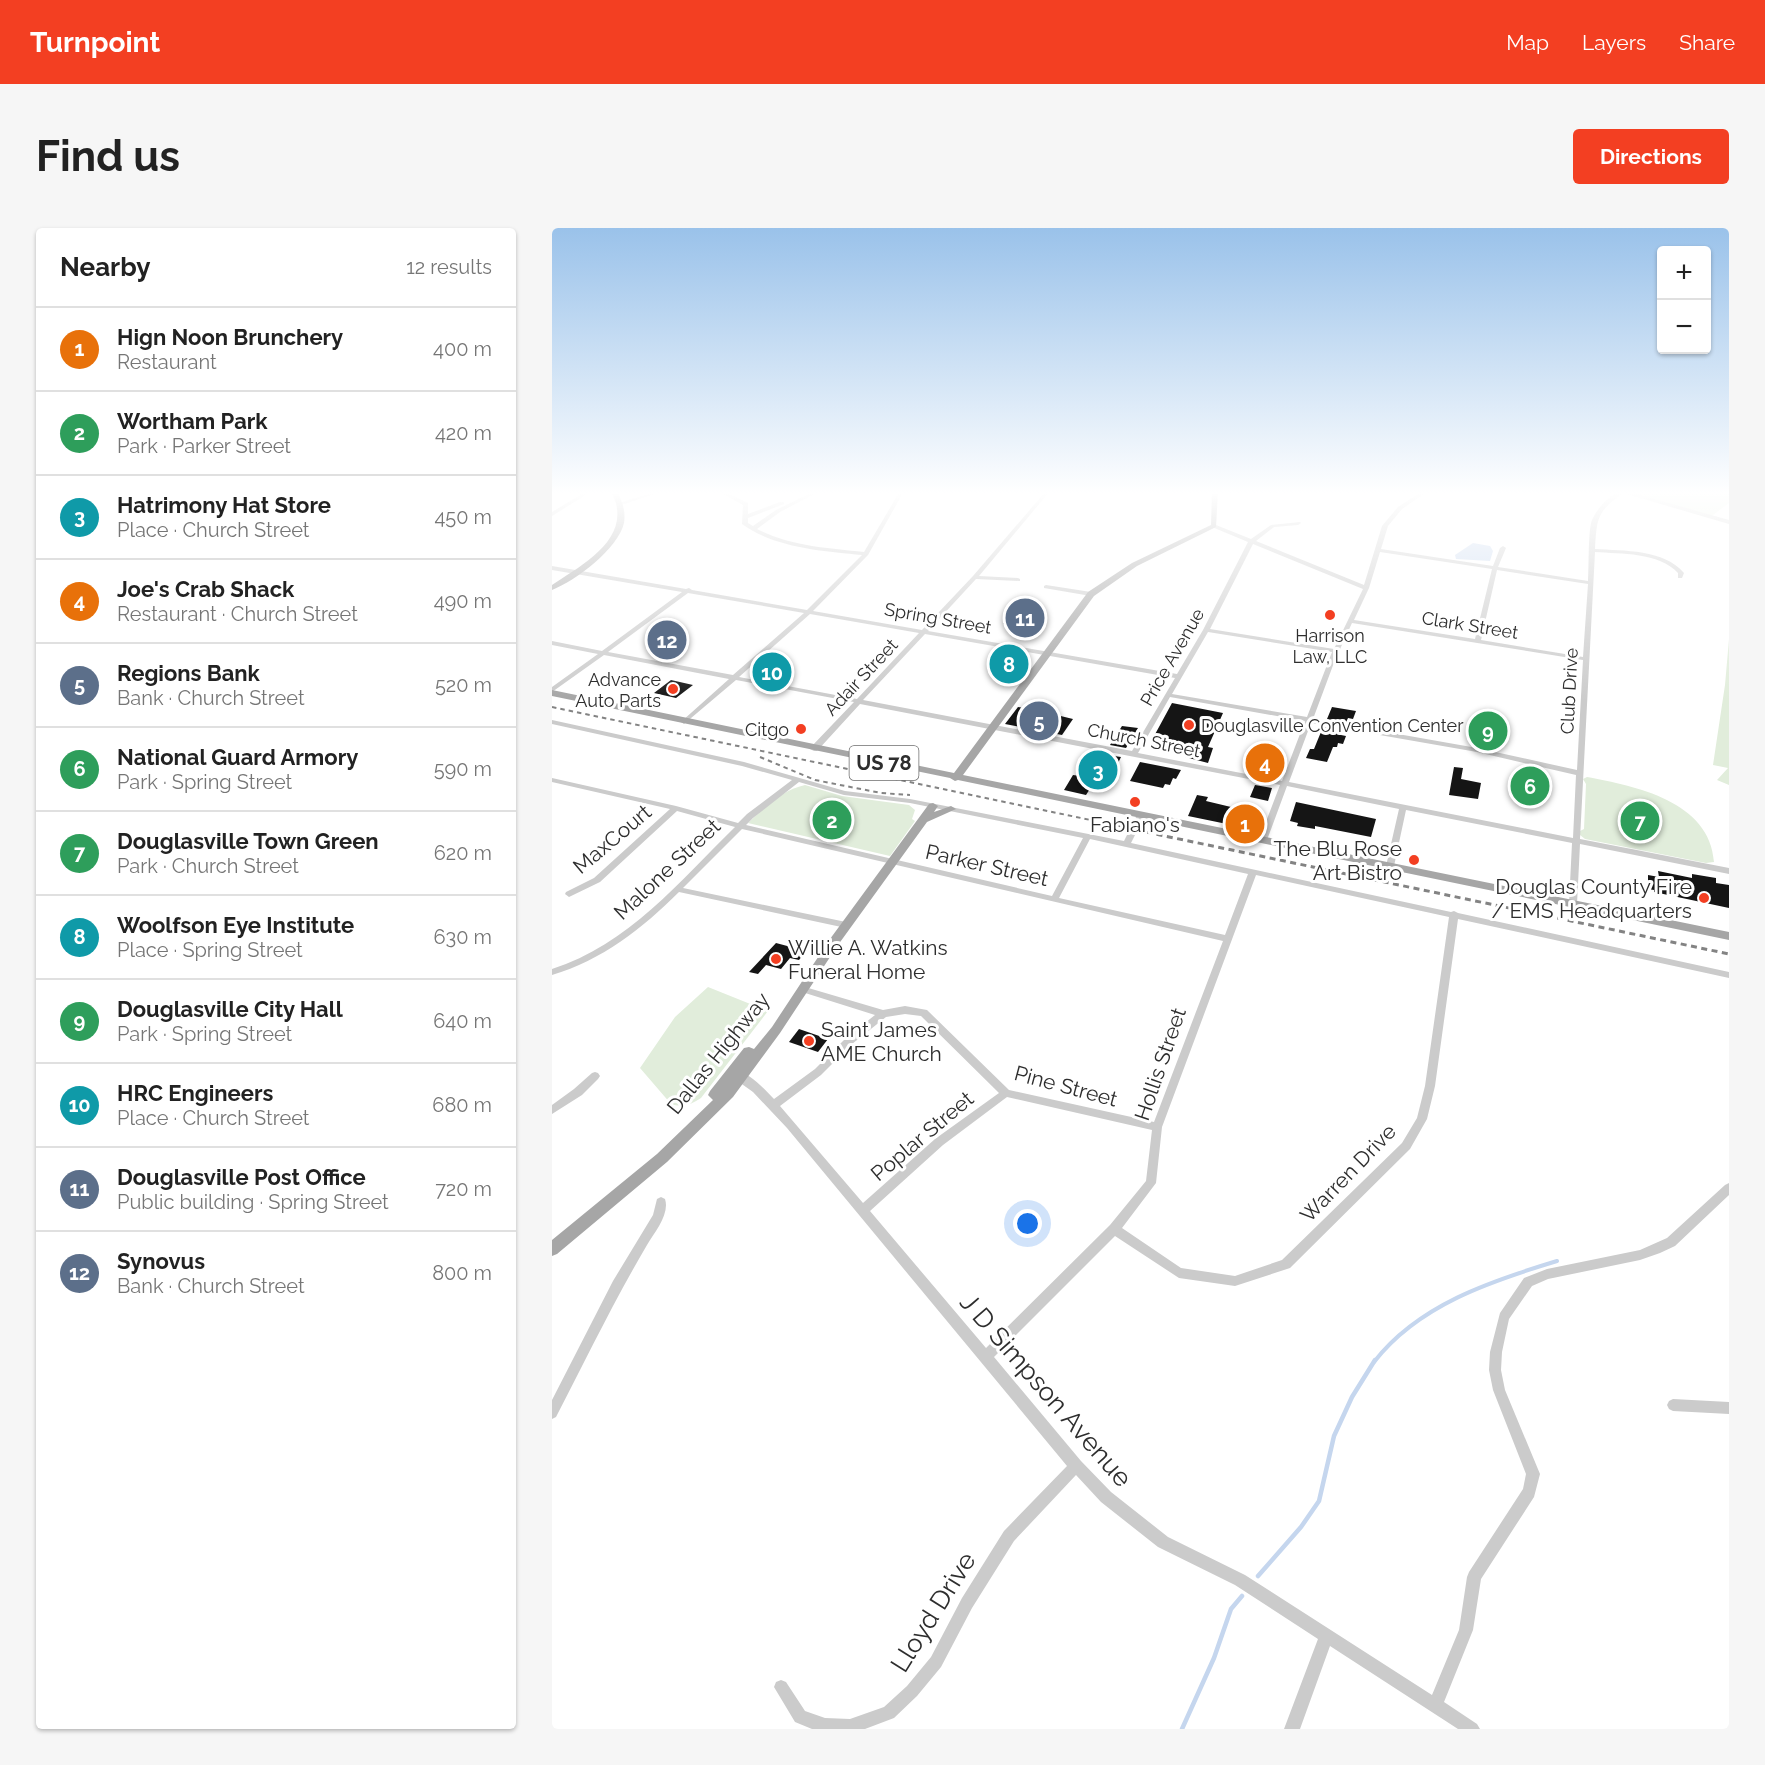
<!DOCTYPE html>
<html lang="en">
<head>
<meta charset="utf-8">
<style>
  :root { --surface:#fff; --page:#f6f6f6; --text:#222; --muted:#767676; --line:#e0e0e0; --accent:#f33f22 }
  body { margin:0; font-family:Raleway,sans-serif; background:var(--page); color:var(--text) }
  .controls { position:absolute; right:18px; top:18px; display:grid; overflow:hidden; border-radius:6px; box-shadow:0 2px 4px #0004 }
  .controls button { width:54px; height:54px; display:grid; place-items:center; padding:0; border:0; border-bottom:2px solid var(--line); background:var(--surface); color:var(--text); font:30px sans-serif }
  .you { position:absolute; left:476px; top:996px; width:21px; height:21px; margin:-15px; border:4px solid #fff; border-radius:50%; background:#1a73e8; box-shadow:0 0 0 9px #1a73e833 }
  .badge { display:grid; place-items:center; width:39px; height:39px; border-radius:50%; background:var(--accent); color:#fff; font-size:20px; font-weight:700 }
  .pin { position:absolute; translate:-50% -50%; border:3px solid #fff; box-shadow:0 2px 6px #0006 }
  .list { margin:0; padding:0; list-style:none }
  h2 { display:flex; justify-content:space-between; align-items:center; height:78px; margin:0; padding:0 24px; font-size:26px }
  h2 small { font-size:20px; font-weight:400; color:var(--muted) }
  .list li { display:grid; grid-template-columns:39px 1fr auto; gap:18px; align-items:center; box-sizing:border-box; height:84px; padding:0 24px; border-top:2px solid var(--line) }
  .list b { display:block; font-size:22px; white-space:nowrap }
  .list p { margin:0; font-size:20px; white-space:nowrap; color:var(--muted) }
  .list em { font-size:20px; font-style:normal; color:var(--muted) }
  .map { position:relative; flex:none; width:1177px; height:1501px; overflow:hidden; border-radius:6px }
  header { display:flex; align-items:center; gap:36px; box-sizing:border-box; height:84px; padding:0 30px; background:var(--accent); color:#fff }
  header strong { font-size:28px }
  nav { display:flex; gap:33px; margin-inline-start:auto; font-size:21px }
  .intro { display:flex; align-items:center; justify-content:space-between; box-sizing:border-box; height:144px; padding:0 36px }
  h1 { margin:0; font-size:42px }
  .button { padding:15px 27px; border-radius:6px; background:var(--accent); color:#fff; font-size:21px; font-weight:700 }
  main { display:flex; gap:36px; padding:0 36px }
  aside { flex:1; background:var(--surface); border-radius:6px; box-shadow:0 2px 4px #0004 }
  .map>svg:first-child { display:block }
  .green { fill:#e1eddb }
  .water { fill:#c5d6ee }
  .lines { fill:none; stroke-linecap:round; stroke-linejoin:round }
  .stream-far1 { stroke:#c5d6ee; stroke-width:4 }
  .stream { stroke:#c5d6ee; stroke-width:4.5 }
  .building { fill:#151515 }
  .minor { fill:#cbcbcb; fill-rule:evenodd }
  .major { fill:#a6a6a6; fill-rule:evenodd }
  .rail-far1 { stroke:#838383; stroke-width:2; stroke-dasharray:4.5 4; stroke-linecap:butt }
  .rail { stroke:#838383; stroke-width:3; stroke-dasharray:6 4.5; stroke-linecap:butt }
  .poi-dot { fill:#f33f22; stroke:#fff; stroke-width:2 }
  .labels { text-anchor:middle; dominant-baseline:central; stroke-width:6; stroke-linejoin:round; paint-order:stroke }
  .far-street-label { font-size:18px; fill:#2e2e2e; stroke:#fff }
  .far-poi-label { font-size:18px; fill:#2e2e2e; stroke:#fff; text-anchor:end }
  .shield { fill:#fff; stroke:#6d6d6d; stroke-width:1.5 }
  .shield-label { font-size:20px; font-weight:bold; fill:#2e2e2e }
  .poi-label { font-size:21px; fill:#2e2e2e; stroke:#fff; text-anchor:end }
  .street-label { font-size:21px; fill:#2e2e2e; stroke:#fff }
  .near-street-label { font-size:26px; fill:#2e2e2e; stroke:#fff }
</style>
</head>
<body>
<header>
<strong>Turnpoint</strong>
<nav><a>Map</a><a>Layers</a><a>Share</a></nav>
</header>
<div class="intro"><h1>Find us</h1><a class="button">Directions</a></div>
<main>
<aside>
<h2>Nearby<small>12 results</small></h2>
<ul class="list">
<li><span class="badge" style="background:#e8710a">1</span><div><b>Hign Noon Brunchery</b><p>Restaurant</p></div><em>400 m</em></li>
<li><span class="badge" style="background:#2e9e5b">2</span><div><b>Wortham Park</b><p>Park · Parker Street</p></div><em>420 m</em></li>
<li><span class="badge" style="background:#0f9aa8">3</span><div><b>Hatrimony Hat Store</b><p>Place · Church Street</p></div><em>450 m</em></li>
<li><span class="badge" style="background:#e8710a">4</span><div><b>Joe's Crab Shack</b><p>Restaurant · Church Street</p></div><em>490 m</em></li>
<li><span class="badge" style="background:#5c6f8a">5</span><div><b>Regions Bank</b><p>Bank · Church Street</p></div><em>520 m</em></li>
<li><span class="badge" style="background:#2e9e5b">6</span><div><b>National Guard Armory</b><p>Park · Spring Street</p></div><em>590 m</em></li>
<li><span class="badge" style="background:#2e9e5b">7</span><div><b>Douglasville Town Green</b><p>Park · Church Street</p></div><em>620 m</em></li>
<li><span class="badge" style="background:#0f9aa8">8</span><div><b>Woolfson Eye Institute</b><p>Place · Spring Street</p></div><em>630 m</em></li>
<li><span class="badge" style="background:#2e9e5b">9</span><div><b>Douglasville City Hall</b><p>Park · Spring Street</p></div><em>640 m</em></li>
<li><span class="badge" style="background:#0f9aa8">10</span><div><b>HRC Engineers</b><p>Place · Church Street</p></div><em>680 m</em></li>
<li><span class="badge" style="background:#5c6f8a">11</span><div><b>Douglasville Post Office</b><p>Public building · Spring Street</p></div><em>720 m</em></li>
<li><span class="badge" style="background:#5c6f8a">12</span><div><b>Synovus</b><p>Bank · Church Street</p></div><em>800 m</em></li>
</ul>
</aside>
<div class="map">
<svg width="1177" height="1501" viewBox="0 0 1177 1501">
  <rect width="100%" height="100%" fill="#fff"/>
  <path class="green" d="M 1070,263 L 1177,263 L 1177,275 L 1157,290 Z
    M 1177,411 L 1177,557 L 1165,552 L 1176,540 L 1161,537 L 1173,457 Z
    M 1035,549 C 1083,558 1158,573 1162,634 L 1154,635 L 1033,611 L 1028,607 L 1028,603 L 1032,601 L 1034,556 L 1031,551 Z
    M 253,557 L 290,568 L 357,577 L 363,582 L 360,591 L 363,593 L 338,628 L 196,595 C 212,580 230,562 253,557 Z
    M 156,759 L 216,783 L 149,870 C 140,876 131,880 119,876 L 88,840 L 123,789 Z"/>
  <path class="water" d="M 921,315 L 938,318 L 941,323 L 938,333 L 904,331 L 903,327 Z"/>
  <g class="lines">
    <path class="stream-far1" d="M 822,1134 C 866,1077 939,1053 1005,1033"/>
    <path class="stream" d="M 706,1348 L 749,1299 L 767,1273 L 782,1208 L 800,1169 L 823,1132
      M 630,1501 L 662,1430 L 679,1381 L 690,1368"/>
  </g>
  <path class="building" d="M 464,380 L 495,385 L 483,401 L 451,396 Z
    M 452,427 L 474,431 L 462,446 L 440,442 Z
    M 224,439 L 234,442 L 224,450 L 206,446 L 213,441 L 220,442 Z
    M 119,452 L 141,457 L 124,470 L 102,465 Z
    M 620,475 L 671,485 L 656,519 L 661,520 L 656,535 L 633,529 L 635,526 L 612,521 L 617,513 L 601,510 Z
    M 475,478 L 485,480 L 484,482 L 521,491 L 510,507 L 453,496 L 466,479 L 473,480 Z
    M 780,479 L 804,483 L 801,491 L 796,490 L 794,495 L 775,491 Z
    M 570,498 L 586,500 L 574,520 L 558,517 Z
    M 771,499 L 790,503 L 789,507 L 794,508 L 791,516 L 786,515 L 785,519 L 781,519 L 775,534 L 754,530 L 758,521 L 762,521 Z
    M 548,526 L 569,529 L 563,541 L 552,539 L 534,567 L 512,562 L 521,547 L 535,549 Z
    M 700,529 L 729,535 L 726,542 L 697,536 Z
    M 588,534 L 629,542 L 624,551 L 621,550 L 618,557 L 613,556 L 611,560 L 578,553 Z
    M 902,539 L 911,540 L 909,551 L 929,555 L 926,571 L 897,567 Z
    M 703,557 L 720,560 L 716,573 L 698,569 Z
    M 645,567 L 656,569 L 654,573 L 679,579 L 674,588 L 707,595 L 704,602 L 636,588 Z
    M 744,574 L 824,591 L 819,609 L 763,598 L 763,601 L 745,598 L 746,595 L 738,593 Z
    M 1106,643 L 1140,650 L 1140,646 L 1164,650 L 1164,655 L 1177,657 L 1177,680 L 1102,664 L 1102,662 L 1096,661 L 1096,647 L 1107,649 Z
    M 224,715 L 254,723 L 247,732 L 238,730 L 229,741 L 214,737 L 206,746 L 197,744 Z
    M 247,801 L 276,811 L 266,824 L 237,814 Z"/>
  <g class="lines">
    <path class="minor" d="M 35,263 L 40,263 L 0,288 L 0,284 Z
      M 106,263 L 112,263 L 72,276 L 67,275 Z
      M 166,263 L 171,263 L 196,275 L 196,286 L 228,274 L 232,274 L 232,276 L 196,290 L 196,295 L 201,298 L 224,282 L 263,263 L 268,263 L 228,284 L 205,301 C 238,318 276,320 312,324 L 348,263 L 352,263 L 316,327 L 261,383 L 370,402 L 421,348 L 494,263 L 498,263 L 427,348 L 466,350 L 468,351 L 468,353 L 424,351 L 376,403 L 625,446 L 651,402 L 696,314 L 660,299 L 660,297 L 664,297 L 699,311 L 719,297 L 748,294 L 749,295 L 746,297 L 722,299 L 704,313 L 812,357 L 830,298 L 846,279 L 871,263 L 876,263 L 850,281 L 836,298 L 829,321 L 941,338 L 948,320 L 951,318 L 954,320 L 946,339 L 1036,353 C 1037,340 1036,301 1040,292 C 1046,279 1060,263 1074,263 L 1177,292 L 1177,296 L 1071,265 C 1045,284 1045,289 1043,321 C 1072,323 1112,321 1132,345 L 1130,350 L 1126,350 L 1126,345 C 1107,324 1069,326 1043,324 L 1028,611 L 1177,640 L 1177,646 L 1028,616 L 1025,676 L 1021,679 L 1017,676 L 1020,615 L 854,582 L 842,638 L 838,641 L 834,638 L 847,581 L 735,558 L 715,612 L 711,615 L 707,612 L 728,557 L 308,476 L 265,523 L 262,523 L 258,521 L 259,519 L 302,474 L 184,452 L 132,496 L 129,494 L 130,493 L 177,451 L 52,427 L 0,464 L 0,459 L 46,426 L 0,417 L 0,413 L 50,423 L 130,364 L 0,342 L 0,338 L 134,361 L 137,360 L 140,362 L 255,382 L 310,327 C 270,323 223,320 190,296 L 191,277 ZM 701,316 L 811,361 L 782,421 L 658,401 ZM 828,324 L 940,341 L 923,411 L 802,392 L 817,360 ZM 945,342 L 1036,356 L 1031,429 L 929,412 ZM 136,365 L 252,385 L 181,447 L 56,424 ZM 258,386 L 367,405 L 305,471 L 187,449 ZM 800,395 L 1031,432 L 1025,542 L 925,520 L 761,491 L 783,432 ZM 656,404 L 780,424 L 755,489 L 620,466 ZM 373,406 L 623,450 L 580,523 L 311,472 ZM 618,469 L 753,493 L 730,553 L 586,525 ZM 759,495 L 925,524 L 1024,547 L 1021,610 L 737,554 Z
      M 780,263 L 785,263 L 782,266 L 778,266 L 777,265 Z
      M 494,357 L 539,364 L 542,366 L 539,368 L 492,360 L 492,358 Z
      M 0,492 L 192,534 L 293,563 L 358,571 L 572,613 L 585,587 L 589,585 L 593,587 L 579,615 L 899,684 L 902,683 L 906,685 L 1177,744 L 1177,750 L 906,691 L 883,858 L 875,891 L 858,921 L 738,1040 L 683,1058 L 627,1050 L 563,1008 L 442,1129 L 529,1233 L 559,1264 L 616,1309 L 693,1347 L 880,1467 L 907,1402 L 915,1349 L 917,1344 L 971,1261 L 974,1246 L 941,1162 L 937,1142 L 938,1124 L 948,1085 L 972,1050 L 995,1041 L 1088,1022 L 1115,1010 L 1173,957 L 1177,955 L 1177,967 L 1123,1018 L 1108,1025 L 1088,1032 L 996,1051 L 980,1058 L 957,1091 L 950,1124 L 949,1142 L 953,1162 L 988,1246 L 982,1269 L 929,1351 L 921,1402 L 892,1474 L 925,1496 L 928,1501 L 906,1501 L 778,1418 L 748,1501 L 732,1501 L 766,1411 L 683,1357 L 606,1319 L 549,1274 L 524,1247 L 462,1313 L 420,1380 L 389,1439 L 365,1468 L 342,1490 L 313,1501 L 260,1501 L 243,1494 L 222,1459 L 224,1454 L 229,1452 L 234,1454 L 253,1483 L 273,1490 L 298,1491 L 332,1479 L 355,1458 L 379,1429 L 410,1370 L 452,1303 L 515,1238 L 235,900 L 201,864 L 180,849 L 178,846 L 180,843 C 195,841 212,861 222,871 L 263,841 L 294,810 L 323,787 L 250,764 L 248,762 L 250,760 L 253,759 L 331,782 L 353,778 L 375,782 L 457,862 L 602,894 L 671,713 L 190,601 L 131,660 L 294,694 L 297,695 L 298,697 L 297,699 L 294,700 L 127,664 C 90,701 50,732 0,747 L 0,741 C 76,717 128,653 183,599 L 125,583 L 48,654 L 17,669 L 13,666 L 14,664 L 42,650 L 118,581 L 0,554 L 0,550 L 124,578 L 186,595 L 195,586 L 240,552 L 190,538 L 0,496 ZM 247,554 L 292,567 L 358,575 L 531,610 L 500,668 L 194,597 L 201,590 ZM 538,611 L 696,646 L 673,707 L 507,670 ZM 704,647 L 897,689 L 873,858 L 865,890 L 850,915 L 730,1032 L 683,1048 L 629,1040 L 570,1000 L 604,955 L 610,899 ZM 353,786 L 369,788 L 447,865 L 383,911 L 311,975 L 228,878 L 269,847 L 300,816 L 334,789 ZM 455,869 L 600,902 L 594,953 L 558,997 L 434,1120 L 318,983 L 391,917 Z
      M 43,844 L 46,845 L 48,848 L 46,851 L 30,867 L 0,886 L 0,877 L 22,861 L 40,845 Z
      M 109,969 L 113,971 C 118,986 103,1004 95,1017 C 62,1073 34,1131 4,1189 L 0,1191 L 0,1172 L 61,1053 L 101,987 L 105,971 Z
      M 1121,1171 L 1177,1174 L 1177,1186 L 1121,1183 L 1117,1181 L 1115,1177 L 1117,1173 Z"/>
    <path class="major" d="M 59,263 L 65,263 C 70,273 74,283 72,295 C 66,321 23,353 0,362 L 0,357 C 25,340 70,317 65,281 C 65,275 61,269 59,263 Z
      M 660,263 L 666,263 L 664,299 L 585,338 L 542,368 L 411,547 L 1177,704 L 1177,712 L 406,552 L 403,553 L 398,550 L 0,468 L 0,462 L 402,545 L 536,364 L 580,335 L 659,297 Z
      M 381,575 L 386,578 L 382,584 L 399,578 L 404,581 L 375,594 L 286,717 L 228,805 L 181,869 L 115,934 L 5,1026 L 0,1028 L 0,1012 L 105,926 L 161,872 L 156,867 L 158,863 L 192,820 L 197,819 L 202,821 L 220,799 L 278,711 L 377,576 Z"/>
    <path class="rail-far1" d="M 0,479 L 591,603
      M 208,529 L 263,552 L 329,565 L 358,567"/>
    <path class="rail" d="M 584,602 L 1177,726"/>
  </g>
  <linearGradient id="sky" x2="0" y2="1"><stop stop-color="#9ac2ea"/><stop offset="0.56" stop-color="#fff"/><stop offset="1" stop-color="#fff" stop-opacity="0"/></linearGradient>
  <rect width="1177" height="473" fill="url(#sky)"/>
  <g class="poi-dot">
    <circle cx="778" cy="387" r="6"/>
    <circle cx="121" cy="461" r="6"/>
    <circle cx="637" cy="497" r="6"/>
    <circle cx="249" cy="501" r="6"/>
    <circle cx="583" cy="574" r="6"/>
    <circle cx="862" cy="632" r="6"/>
    <circle cx="1152" cy="670" r="6"/>
    <circle cx="224" cy="731" r="6"/>
    <circle cx="257" cy="813" r="6"/>
  </g>
  <g class="labels">
    <g class="far-street-label">
      <text transform="translate(386 390) rotate(10)">Spring Street</text>
      <text transform="translate(918 397) rotate(9)">Clark Street</text>
      <text transform="translate(620 429) rotate(-60)">Price Avenue</text>
      <text transform="translate(309 449) rotate(-47)">Adair Street</text>
      <text transform="translate(1017 463) rotate(-87)">Club Drive</text>
      <text transform="translate(592 512) rotate(11)">Church Street</text>
    </g>
    <g class="far-poi-label">
      <text x="778" y="407" text-anchor="middle">Harrison<tspan x="778" dy="21">Law, LLC</tspan></text>
      <text x="109" y="451">Advance<tspan x="109" dy="21">Auto Parts</tspan></text>
      <text x="649" y="497" text-anchor="start">Douglasville Convention Center</text>
      <text x="237" y="501">Citgo</text>
    </g>
    <rect class="shield" x="297.5" y="518" width="69" height="34" rx="4.5"/>
    <g class="shield-label">
      <text x="332" y="535">US 78</text>
    </g>
    <g class="poi-label">
      <text x="583" y="596" text-anchor="middle">Fabiano's</text>
      <text x="850" y="620">The Blu Rose<tspan x="850" dy="24">Art Bistro</tspan></text>
      <text x="1140" y="658">Douglas County Fire<tspan x="1140" dy="24">/ EMS Headquarters</tspan></text>
      <text x="236" y="719" text-anchor="start">Willie A. Watkins<tspan x="236" dy="24">Funeral Home</tspan></text>
      <text x="269" y="801" text-anchor="start">Saint James<tspan x="269" dy="24">AME Church</tspan></text>
    </g>
    <g class="street-label">
      <text transform="translate(60 611) rotate(-40)">MaxCourt</text>
      <text transform="translate(435 637) rotate(13)">Parker Street</text>
      <text transform="translate(115 641) rotate(-43)">Malone Street</text>
      <text transform="translate(166 825) rotate(-51)">Dallas Highway</text>
      <text transform="translate(608 836) rotate(-71)">Hollis Street</text>
      <text transform="translate(514 858) rotate(15)">Pine Street</text>
      <text transform="translate(370 908) rotate(-40)">Poplar Street</text>
      <text transform="translate(796 945) rotate(-46)">Warren Drive</text>
    </g>
    <g class="near-street-label">
      <text transform="translate(494 1162) rotate(49)">J D Simpson Avenue</text>
      <text transform="translate(381 1384) rotate(-58)">Lloyd Drive</text>
    </g>
  </g>
</svg>
<div class="controls">
<button>+</button>
<button>−</button>
</div>
<div class="you"></div>
<div class="pin badge" style="left:693px;top:596px;background:#e8710a">1</div>
<div class="pin badge" style="left:280px;top:592px;background:#2e9e5b">2</div>
<div class="pin badge" style="left:546px;top:542px;background:#0f9aa8">3</div>
<div class="pin badge" style="left:713px;top:535px;background:#e8710a">4</div>
<div class="pin badge" style="left:487px;top:493px;background:#5c6f8a">5</div>
<div class="pin badge" style="left:978px;top:558px;background:#2e9e5b">6</div>
<div class="pin badge" style="left:1088px;top:593px;background:#2e9e5b">7</div>
<div class="pin badge" style="left:457px;top:436px;background:#0f9aa8">8</div>
<div class="pin badge" style="left:936px;top:503px;background:#2e9e5b">9</div>
<div class="pin badge" style="left:220px;top:444px;background:#0f9aa8">10</div>
<div class="pin badge" style="left:473px;top:390px;background:#5c6f8a">11</div>
<div class="pin badge" style="left:115px;top:412px;background:#5c6f8a">12</div>
</div>
</main>
</body>
</html>
